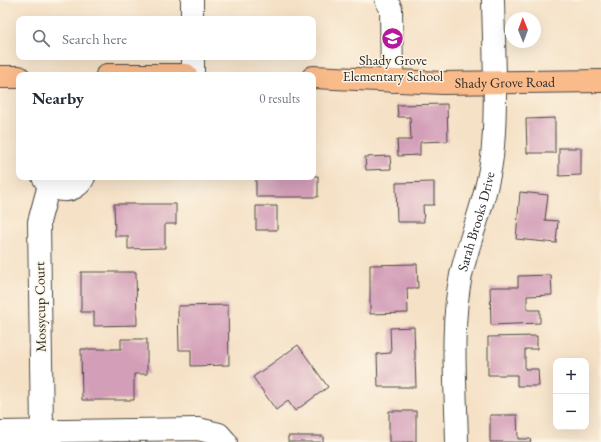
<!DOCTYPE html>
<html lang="en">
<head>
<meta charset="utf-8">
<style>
  :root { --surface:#fff; --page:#f6f6f7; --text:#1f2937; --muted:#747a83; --line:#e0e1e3 }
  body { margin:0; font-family:"EB Garamond",serif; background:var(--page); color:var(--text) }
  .controls { position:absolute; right:12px; bottom:12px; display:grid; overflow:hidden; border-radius:8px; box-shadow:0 4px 16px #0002 }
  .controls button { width:36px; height:36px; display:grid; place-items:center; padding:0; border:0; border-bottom:1px solid var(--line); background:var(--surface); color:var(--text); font:20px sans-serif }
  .compass { position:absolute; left:505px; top:12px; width:36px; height:36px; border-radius:50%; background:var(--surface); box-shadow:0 4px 16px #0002; rotate:359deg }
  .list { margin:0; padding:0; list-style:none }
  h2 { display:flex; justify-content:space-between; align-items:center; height:52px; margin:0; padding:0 16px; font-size:17px }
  h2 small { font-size:13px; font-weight:400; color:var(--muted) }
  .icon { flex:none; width:22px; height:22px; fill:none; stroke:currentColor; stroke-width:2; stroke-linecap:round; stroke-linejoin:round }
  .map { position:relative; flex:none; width:601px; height:442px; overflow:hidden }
  .search { position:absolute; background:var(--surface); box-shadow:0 4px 16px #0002; left:16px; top:16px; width:300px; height:44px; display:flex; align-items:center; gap:10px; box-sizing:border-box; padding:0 14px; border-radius:8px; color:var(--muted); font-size:15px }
  .panel { position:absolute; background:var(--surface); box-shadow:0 4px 16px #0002; left:16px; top:72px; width:300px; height:108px; border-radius:8px }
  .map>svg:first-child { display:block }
  .building { fill:#d39eb8 }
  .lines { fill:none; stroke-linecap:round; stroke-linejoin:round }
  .minor-casing { stroke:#494642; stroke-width:24 }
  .major-casing { stroke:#494642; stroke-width:24 }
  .minor { stroke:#fff; stroke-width:22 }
  .major { stroke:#fabb8b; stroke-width:22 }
  .labels { text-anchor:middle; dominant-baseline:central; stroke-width:3; stroke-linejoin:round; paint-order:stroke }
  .poi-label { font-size:14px; fill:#2b2b2b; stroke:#fcf5e5 }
  .street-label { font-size:14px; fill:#2b2b2b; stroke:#fcf5e5 }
</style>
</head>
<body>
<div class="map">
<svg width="601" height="442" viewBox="0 0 601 442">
  <rect width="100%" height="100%" fill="#fcf5e5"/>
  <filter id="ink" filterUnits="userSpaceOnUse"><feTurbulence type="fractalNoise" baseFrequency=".025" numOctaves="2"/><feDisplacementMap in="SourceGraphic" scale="8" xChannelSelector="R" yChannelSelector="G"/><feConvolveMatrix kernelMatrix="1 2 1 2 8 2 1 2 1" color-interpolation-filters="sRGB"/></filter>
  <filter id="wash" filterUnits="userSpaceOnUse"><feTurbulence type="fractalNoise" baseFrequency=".012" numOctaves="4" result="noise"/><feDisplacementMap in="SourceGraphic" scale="16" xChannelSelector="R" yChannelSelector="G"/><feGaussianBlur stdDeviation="0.9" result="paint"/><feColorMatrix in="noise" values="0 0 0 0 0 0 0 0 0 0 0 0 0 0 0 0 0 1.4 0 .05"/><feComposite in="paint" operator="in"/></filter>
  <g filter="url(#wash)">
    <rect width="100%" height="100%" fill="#f5e1c6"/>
    <g id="blocks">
      <path class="building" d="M 447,104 L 448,141 L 420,142 L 420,155 L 398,156 L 397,140 L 411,140 L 410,117 L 398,117 L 397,105 Z
        M 555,118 L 555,153 L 527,153 L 526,119 Z
        M 559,148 L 581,148 L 581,175 L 559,176 Z
        M 390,156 L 391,169 L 366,170 L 365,157 Z
        M 313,176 L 318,176 L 318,197 L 256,197 L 256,177 Z
        M 434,182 L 434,205 L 423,205 L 424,222 L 397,222 L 396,183 Z
        M 520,192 L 548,195 L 545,220 L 558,221 L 556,243 L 516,239 Z
        M 114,204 L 176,204 L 176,224 L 165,224 L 165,248 L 128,249 L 128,236 L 115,236 Z
        M 256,206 L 277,206 L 277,230 L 256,230 Z
        M 417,264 L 418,288 L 407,288 L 408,313 L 370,314 L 370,265 Z
        M 81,272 L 136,272 L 137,325 L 94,326 L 94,312 L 81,312 Z
        M 551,275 L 552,295 L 527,296 L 527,310 L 540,310 L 540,323 L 491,325 L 490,287 L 518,287 L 518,276 Z
        M 228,305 L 229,365 L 191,366 L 191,350 L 179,350 L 178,306 Z
        M 414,327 L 416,387 L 378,387 L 377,354 L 391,353 L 390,328 Z
        M 537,336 L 537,349 L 525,349 L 525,369 L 538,369 L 539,386 L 517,386 L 517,375 L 488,375 L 488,337 Z
        M 121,339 L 147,339 L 147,374 L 134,374 L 134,400 L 82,400 L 81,349 L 121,349 Z
        M 298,345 L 328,387 L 295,411 L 288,401 L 276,410 L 253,377 Z
        M 389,411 L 416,411 L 416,442 L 389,442 Z
        M 490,415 L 517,415 L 518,439 L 530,439 L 531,442 L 490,442 Z
        M 288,436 L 323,436 L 323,442 L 288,442 Z"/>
    </g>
  </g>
  <g filter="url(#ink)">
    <use href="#blocks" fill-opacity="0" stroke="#494642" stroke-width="1"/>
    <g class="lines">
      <defs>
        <g id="minor">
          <path d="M 192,0 L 192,19"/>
          <path d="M 386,0 L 391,9 L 392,81"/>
          <path d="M 193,57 L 193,75"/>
          <path d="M 43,177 C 52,194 76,195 84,177"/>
          <path d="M 42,430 L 39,222 L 49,185"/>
          <path d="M 0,432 L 198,429 L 219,434 L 226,442"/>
          <path id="s1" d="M 457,442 C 456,388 450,328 461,275 C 471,232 490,191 493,146 C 497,98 494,48 493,0"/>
        </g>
        <g id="major">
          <path d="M 107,75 L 186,75"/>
          <path d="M 0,77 L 19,77"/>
          <path id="s2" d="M 313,77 L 443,83 L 601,81"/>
        </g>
      </defs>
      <use href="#minor" class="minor-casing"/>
      <use href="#major" class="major-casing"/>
      <use href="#minor" class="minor"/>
      <use href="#major" class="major"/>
    </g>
  </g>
  <defs>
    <symbol id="school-disc" viewBox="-11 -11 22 22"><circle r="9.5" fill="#b5179e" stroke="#fcf5e5"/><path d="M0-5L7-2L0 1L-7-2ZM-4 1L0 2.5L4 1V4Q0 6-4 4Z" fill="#fff"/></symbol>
  </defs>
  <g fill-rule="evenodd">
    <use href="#school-disc" x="380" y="26" width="25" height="25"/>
  </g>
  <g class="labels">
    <g class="poi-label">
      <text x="393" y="60">Shady Grove<tspan x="393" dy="16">Elementary School</tspan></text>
    </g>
    <g class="street-label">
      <text stroke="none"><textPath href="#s2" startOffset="192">Shady Grove Road</textPath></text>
      <text stroke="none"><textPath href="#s1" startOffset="223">Sarah Brooks Drive</textPath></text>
      <text transform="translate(40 307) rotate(-91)">Mossycup Court</text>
    </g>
  </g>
</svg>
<div class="controls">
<button>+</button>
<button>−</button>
</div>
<svg class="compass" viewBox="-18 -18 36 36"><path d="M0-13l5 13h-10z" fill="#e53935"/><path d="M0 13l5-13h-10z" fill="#747a83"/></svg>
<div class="search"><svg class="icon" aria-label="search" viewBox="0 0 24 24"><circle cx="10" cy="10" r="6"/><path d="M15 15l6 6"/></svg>Search here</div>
<section class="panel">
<h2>Nearby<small>0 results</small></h2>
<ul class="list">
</ul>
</section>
</div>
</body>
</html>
